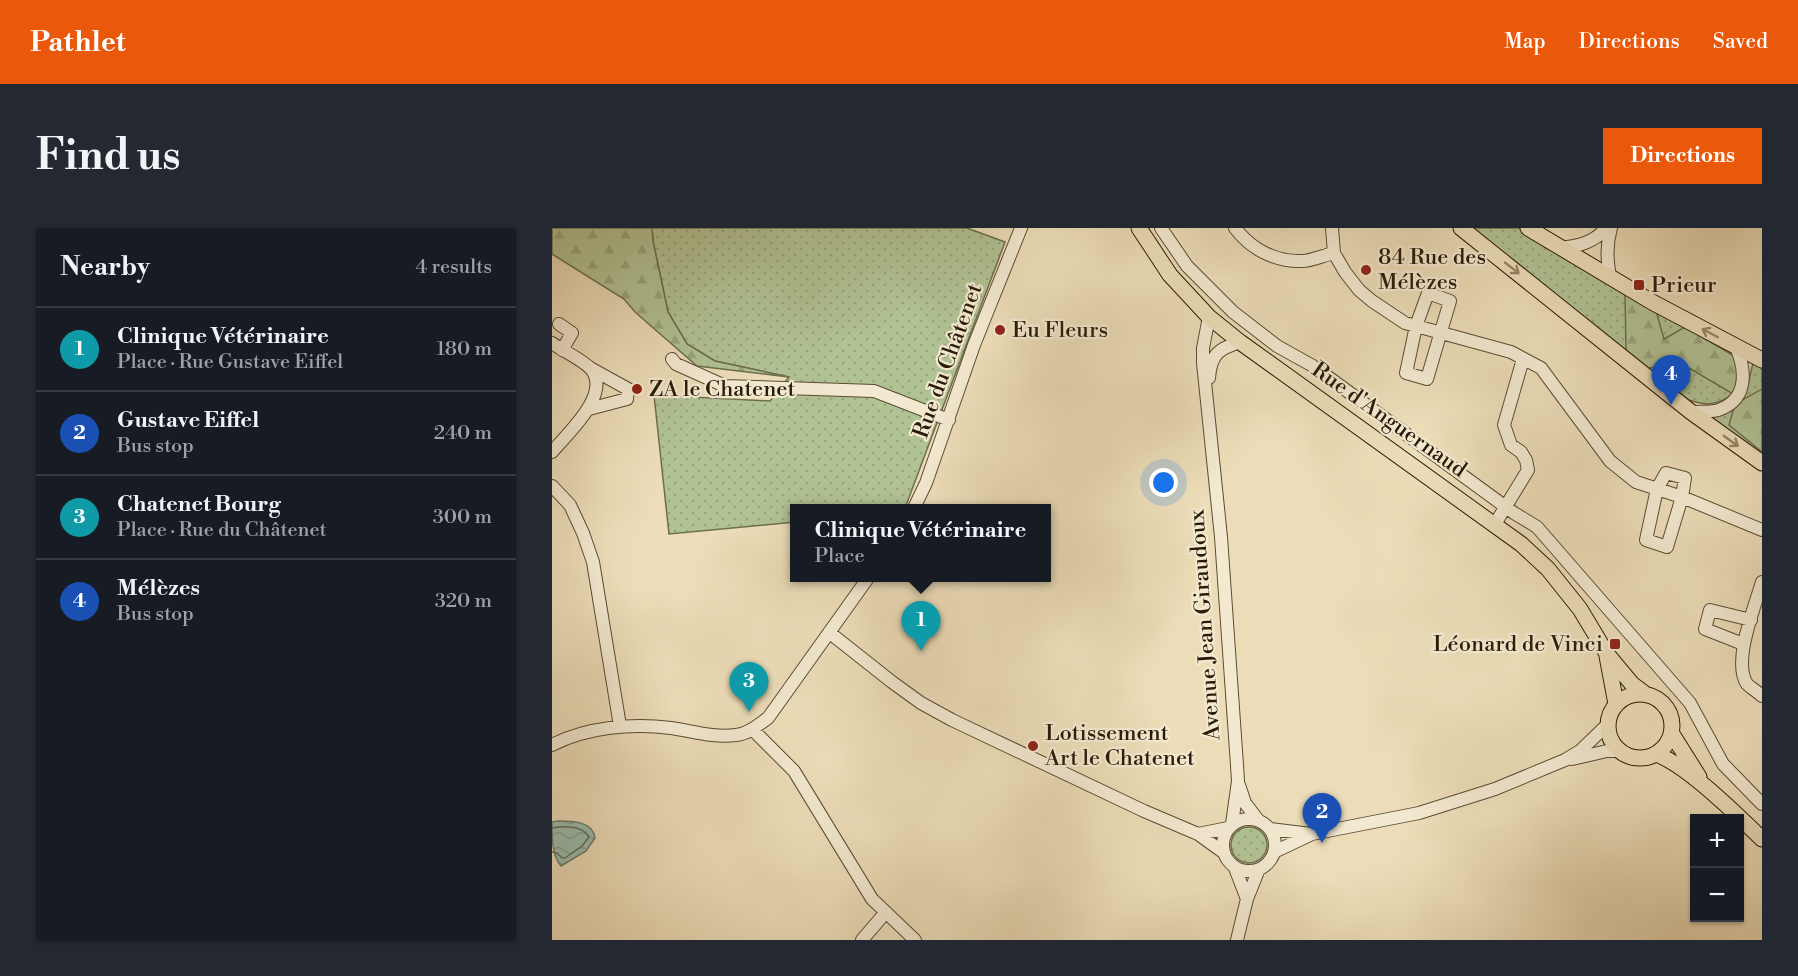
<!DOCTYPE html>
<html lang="en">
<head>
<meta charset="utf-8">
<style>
  :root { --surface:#171b24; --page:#242831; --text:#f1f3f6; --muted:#9ea1a6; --line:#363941; --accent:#ea580c }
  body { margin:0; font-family:"Libre Bodoni",serif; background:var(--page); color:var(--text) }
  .controls { position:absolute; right:18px; bottom:18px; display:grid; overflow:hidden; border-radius:0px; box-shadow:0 2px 4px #0004 }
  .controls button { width:54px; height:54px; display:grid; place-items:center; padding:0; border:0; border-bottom:2px solid var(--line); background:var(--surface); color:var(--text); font:30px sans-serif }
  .you { position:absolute; left:612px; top:255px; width:21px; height:21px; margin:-15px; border:4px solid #fff; border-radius:50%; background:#1a73e8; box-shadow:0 0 0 9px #1a73e833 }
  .badge { display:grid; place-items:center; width:39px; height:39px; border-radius:50%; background:var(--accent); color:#fff; font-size:20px; font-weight:700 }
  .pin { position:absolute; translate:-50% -50px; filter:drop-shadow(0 2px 3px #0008) }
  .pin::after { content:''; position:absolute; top:32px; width:21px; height:18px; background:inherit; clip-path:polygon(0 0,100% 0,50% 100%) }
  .popup { position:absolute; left:238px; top:276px; width:261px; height:78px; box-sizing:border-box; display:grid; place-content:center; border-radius:0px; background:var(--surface); filter:drop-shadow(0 2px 4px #0005); font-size:20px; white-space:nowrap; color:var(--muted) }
  .popup b { font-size:22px; color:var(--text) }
  .popup::after { content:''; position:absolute; left:50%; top:100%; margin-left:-12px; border:12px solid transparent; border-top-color:var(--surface) }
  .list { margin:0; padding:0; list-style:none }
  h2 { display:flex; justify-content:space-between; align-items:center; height:78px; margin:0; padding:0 24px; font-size:26px }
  h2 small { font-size:20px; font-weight:400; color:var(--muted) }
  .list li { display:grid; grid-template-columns:39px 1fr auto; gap:18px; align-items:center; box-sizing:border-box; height:84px; padding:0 24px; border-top:2px solid var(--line) }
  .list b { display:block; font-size:22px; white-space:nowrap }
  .list p { margin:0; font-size:20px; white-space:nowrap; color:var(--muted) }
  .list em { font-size:20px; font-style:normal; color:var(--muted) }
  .map { position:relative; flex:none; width:1210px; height:712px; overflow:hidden; border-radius:0px }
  header { display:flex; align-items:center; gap:36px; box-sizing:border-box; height:84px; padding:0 30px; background:var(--accent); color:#fff }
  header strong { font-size:28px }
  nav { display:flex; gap:33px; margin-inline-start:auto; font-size:21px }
  .intro { display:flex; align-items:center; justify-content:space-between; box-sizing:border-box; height:144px; padding:0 36px }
  h1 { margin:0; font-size:42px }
  .button { padding:15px 27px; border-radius:0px; background:var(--accent); color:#fff; font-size:21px; font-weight:700 }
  main { display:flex; gap:36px; padding:0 36px }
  aside { flex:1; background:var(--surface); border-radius:0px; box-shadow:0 2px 4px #0004 }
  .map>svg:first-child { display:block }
  .grass { fill:url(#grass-dots); stroke:#6e6e4d; stroke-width:1.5 }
  .forest { fill:url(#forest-firs); stroke:#6e6e4d; stroke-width:1.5 }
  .water { fill:url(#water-waves); stroke:#6d7c6a; stroke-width:1.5 }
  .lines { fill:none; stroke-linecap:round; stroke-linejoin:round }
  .shore { stroke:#626c59; stroke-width:1.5 }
  .minor-casing { stroke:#5a4c32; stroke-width:14 }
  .major-casing { stroke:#2a1b06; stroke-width:17 }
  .minor { stroke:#f3e9d1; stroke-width:12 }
  .major { stroke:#ecddb8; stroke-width:15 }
  .oneway { stroke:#958668 }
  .poi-dot { fill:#8f2418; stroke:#f3e9d1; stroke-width:2 }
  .labels { text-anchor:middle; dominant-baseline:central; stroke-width:4.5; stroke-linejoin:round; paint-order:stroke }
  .poi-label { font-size:22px; fill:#2a1b06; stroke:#f3e9d1; text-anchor:start }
  .street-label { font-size:22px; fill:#2a1b06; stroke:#f3e9d1 }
</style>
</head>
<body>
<header>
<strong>Pathlet</strong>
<nav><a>Map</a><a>Directions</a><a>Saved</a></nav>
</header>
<div class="intro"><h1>Find us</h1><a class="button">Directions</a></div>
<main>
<aside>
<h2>Nearby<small>4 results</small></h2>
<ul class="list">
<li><span class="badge" style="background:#0f9aa8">1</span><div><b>Clinique Vétérinaire</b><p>Place · Rue Gustave Eiffel</p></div><em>180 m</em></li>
<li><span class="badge" style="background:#1a4fb4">2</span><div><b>Gustave Eiffel</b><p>Bus stop</p></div><em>240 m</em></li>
<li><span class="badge" style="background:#0f9aa8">3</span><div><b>Chatenet Bourg</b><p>Place · Rue du Châtenet</p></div><em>300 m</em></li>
<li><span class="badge" style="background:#1a4fb4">4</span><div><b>Mélèzes</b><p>Bus stop</p></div><em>320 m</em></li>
</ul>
</aside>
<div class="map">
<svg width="1210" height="712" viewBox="0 0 1210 712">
  <defs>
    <pattern id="grass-dots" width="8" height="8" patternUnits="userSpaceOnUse" patternTransform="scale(1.5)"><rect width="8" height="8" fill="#b1c294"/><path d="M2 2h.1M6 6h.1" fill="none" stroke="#98a67e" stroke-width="1.8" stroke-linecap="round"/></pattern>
    <pattern id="forest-firs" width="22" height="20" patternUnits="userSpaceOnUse" patternTransform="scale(1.5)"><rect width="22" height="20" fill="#b1c294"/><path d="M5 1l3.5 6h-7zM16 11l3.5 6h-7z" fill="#98a67e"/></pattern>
    <pattern id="water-waves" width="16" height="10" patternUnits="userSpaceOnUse" patternTransform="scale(1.5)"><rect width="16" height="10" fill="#99bcac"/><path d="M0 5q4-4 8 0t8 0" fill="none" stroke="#84a192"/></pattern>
  </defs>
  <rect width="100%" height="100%" fill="#ecddb8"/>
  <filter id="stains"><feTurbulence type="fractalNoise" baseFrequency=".00333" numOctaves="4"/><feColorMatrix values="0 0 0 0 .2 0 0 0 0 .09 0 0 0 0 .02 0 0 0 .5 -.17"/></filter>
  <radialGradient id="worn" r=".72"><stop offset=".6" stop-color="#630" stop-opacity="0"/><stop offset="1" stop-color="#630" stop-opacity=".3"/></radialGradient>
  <path class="grass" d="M 100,0 L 415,0 L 453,14 L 353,280 L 243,280 L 243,294 L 117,306 L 102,167 L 218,173 L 237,149 L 163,133 L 135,116 L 116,84 L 101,13 Z
    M 922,0 L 967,0 L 1007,26 L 1184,129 L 1181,166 C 1164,178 1153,178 1134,171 L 926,6 Z
    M 1201,135 L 1210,139 L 1210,228 L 1155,186 L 1195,160 Z
    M679 617a18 18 0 1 1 36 0a18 18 0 1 1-36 0Z"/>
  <path class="forest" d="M 0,0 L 100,0 L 101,13 L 116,84 L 135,116 L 163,133 L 237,149 L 145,138 L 83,84 L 72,71 L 0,26 Z
    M 1073,64 L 1104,83 L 1112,111 L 1133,99 L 1184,129 L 1188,149 L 1181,166 L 1132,137 L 1096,140 L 1074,122 Z
    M 1210,161 L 1210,224 L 1177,197 L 1183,176 Z"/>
  <path class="water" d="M 6,593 C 20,593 41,593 43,610 L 34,623 L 9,638 C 0,628 0,610 0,594 Z"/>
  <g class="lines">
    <path class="shore" d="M 0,600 C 12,598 30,597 37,609 L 30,618 L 13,630 L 10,630 L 5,625 L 0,624"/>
    <defs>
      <path id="minor" d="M 609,0 L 635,38 L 681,84 L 725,118 L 761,138 L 962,285 L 985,299 L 1138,475 L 1171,536 L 1210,576
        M 683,0 C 699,21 723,34 750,33 C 760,33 772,27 782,25
        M 780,0 L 782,25 L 793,44 L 807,62 L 820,73 L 853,95 L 959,124 L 989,140 L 1058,233 L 1084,254 L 1130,269 L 1210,302
        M 1008,20 C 1026,18 1042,15 1054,0
        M 1058,49 C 1055,31 1054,18 1059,0
        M 876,65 L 898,73 L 875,151 L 854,145 L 864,98 Z
        M 657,89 L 651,120 L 651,135 L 669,309 L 685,537 L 686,553 L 680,596
        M 7,96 L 20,105 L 10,122
        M 0,115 C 11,123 31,132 39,141 C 60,166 15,206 0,224
        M 120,131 L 124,136 L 173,158 L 322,163 L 397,192
        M 657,150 C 659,126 666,121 688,114
        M 37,181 L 75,171 L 76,161 L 38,140
        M 1139,184 C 1148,183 1161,185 1169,181 C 1196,170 1194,142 1184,119
        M 1114,245 L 1133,250 L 1130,269 L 1115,319 L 1094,312 L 1105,261 Z
        M 0,258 L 18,277 L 31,305 L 41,334 L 68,498
        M 362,280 L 374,255 L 422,117 L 469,0
        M 943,296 L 976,242 L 974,232 L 969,224 L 959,217 L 952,197 L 971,131
        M 1210,354 C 1203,378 1180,434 1195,456 C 1199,460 1206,464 1210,468
        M 278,405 L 340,454 L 369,475 L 400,492 L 592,583 L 646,606 L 671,624
        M 1191,416 L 1153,401 L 1158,382 L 1199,392
        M 200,501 L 242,543 L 320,671 L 363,712
        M 0,517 C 35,499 80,495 119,500 C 140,503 162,510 184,507 C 196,506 206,497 216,490 L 316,350
        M 1020,531 L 1055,523 L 1068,523
        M 687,557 L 693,575 L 706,592
        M671 617a26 26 0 1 1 52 0a26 26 0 1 1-52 0Z
        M 718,601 L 759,606
        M 646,606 L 676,600
        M 722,624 L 760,606 L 867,585 L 943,561 L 1013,532 L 1028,523 L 1056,496
        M 683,640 L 695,671
        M 310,712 L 334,684
        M 685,712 L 695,671 L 707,641"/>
      <path id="major" d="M 587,0 L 618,47 L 657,89 L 688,114 L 969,316 L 996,341 L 1028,381 L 1055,426 L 1080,456 L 1092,465
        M 909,0 L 1139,184 L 1210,235
        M 976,0 L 1100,74 L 1210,132
        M 1055,428 L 1064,476
        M1056 498a32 32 0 1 1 64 0a32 32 0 1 1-64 0Z
        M 1120,506 L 1147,549
        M 1104,526 C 1135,537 1185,587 1210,611"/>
    </defs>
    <use href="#minor" class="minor-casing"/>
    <use href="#major" class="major-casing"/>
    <use href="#minor" class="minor"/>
    <use href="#major" class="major"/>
  </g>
  <defs><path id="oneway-shaft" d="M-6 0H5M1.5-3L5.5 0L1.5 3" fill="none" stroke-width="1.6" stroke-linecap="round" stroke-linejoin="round" transform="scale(1.5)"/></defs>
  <g class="oneway">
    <use href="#oneway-shaft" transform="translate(960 40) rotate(38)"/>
    <use href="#oneway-shaft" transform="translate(1158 105) rotate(-152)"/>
    <use href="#oneway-shaft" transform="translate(1179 213) rotate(36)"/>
  </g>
  <g class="poi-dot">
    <circle cx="814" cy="42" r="6"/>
    <rect x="1081" y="51" width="12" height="12" rx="3"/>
    <circle cx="448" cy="102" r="6"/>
    <circle cx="85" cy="161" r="6"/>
    <rect x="1057" y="410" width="12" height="12" rx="3"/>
    <circle cx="481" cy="518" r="6"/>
  </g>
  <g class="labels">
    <g class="poi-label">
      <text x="826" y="29">84 Rue des<tspan x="826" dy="25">Mélèzes</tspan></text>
      <text x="1099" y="57">Prieur</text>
      <text x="460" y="102">Eu Fleurs</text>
      <text x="97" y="161">ZA le Chatenet</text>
      <text x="1051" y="416" text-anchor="end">Léonard de Vinci</text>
      <text x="493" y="505">Lotissement<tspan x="493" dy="25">Art le Chatenet</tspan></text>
    </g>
    <g class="street-label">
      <text transform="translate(396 133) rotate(-70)">Rue du Châtenet</text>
      <text transform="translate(837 192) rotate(35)">Rue d'Anguernaud</text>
      <text transform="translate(653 397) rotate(-94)">Avenue Jean Giraudoux</text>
    </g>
  </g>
  <rect width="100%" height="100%" filter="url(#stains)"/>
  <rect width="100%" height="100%" fill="url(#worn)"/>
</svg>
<div class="controls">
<button>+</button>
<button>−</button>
</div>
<div class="you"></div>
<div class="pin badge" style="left:369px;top:423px;background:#0f9aa8">1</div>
<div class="popup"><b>Clinique Vétérinaire</b>Place</div>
<div class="pin badge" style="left:770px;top:615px;background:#1a4fb4">2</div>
<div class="pin badge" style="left:197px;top:484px;background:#0f9aa8">3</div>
<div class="pin badge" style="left:1119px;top:177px;background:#1a4fb4">4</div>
</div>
</main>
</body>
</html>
